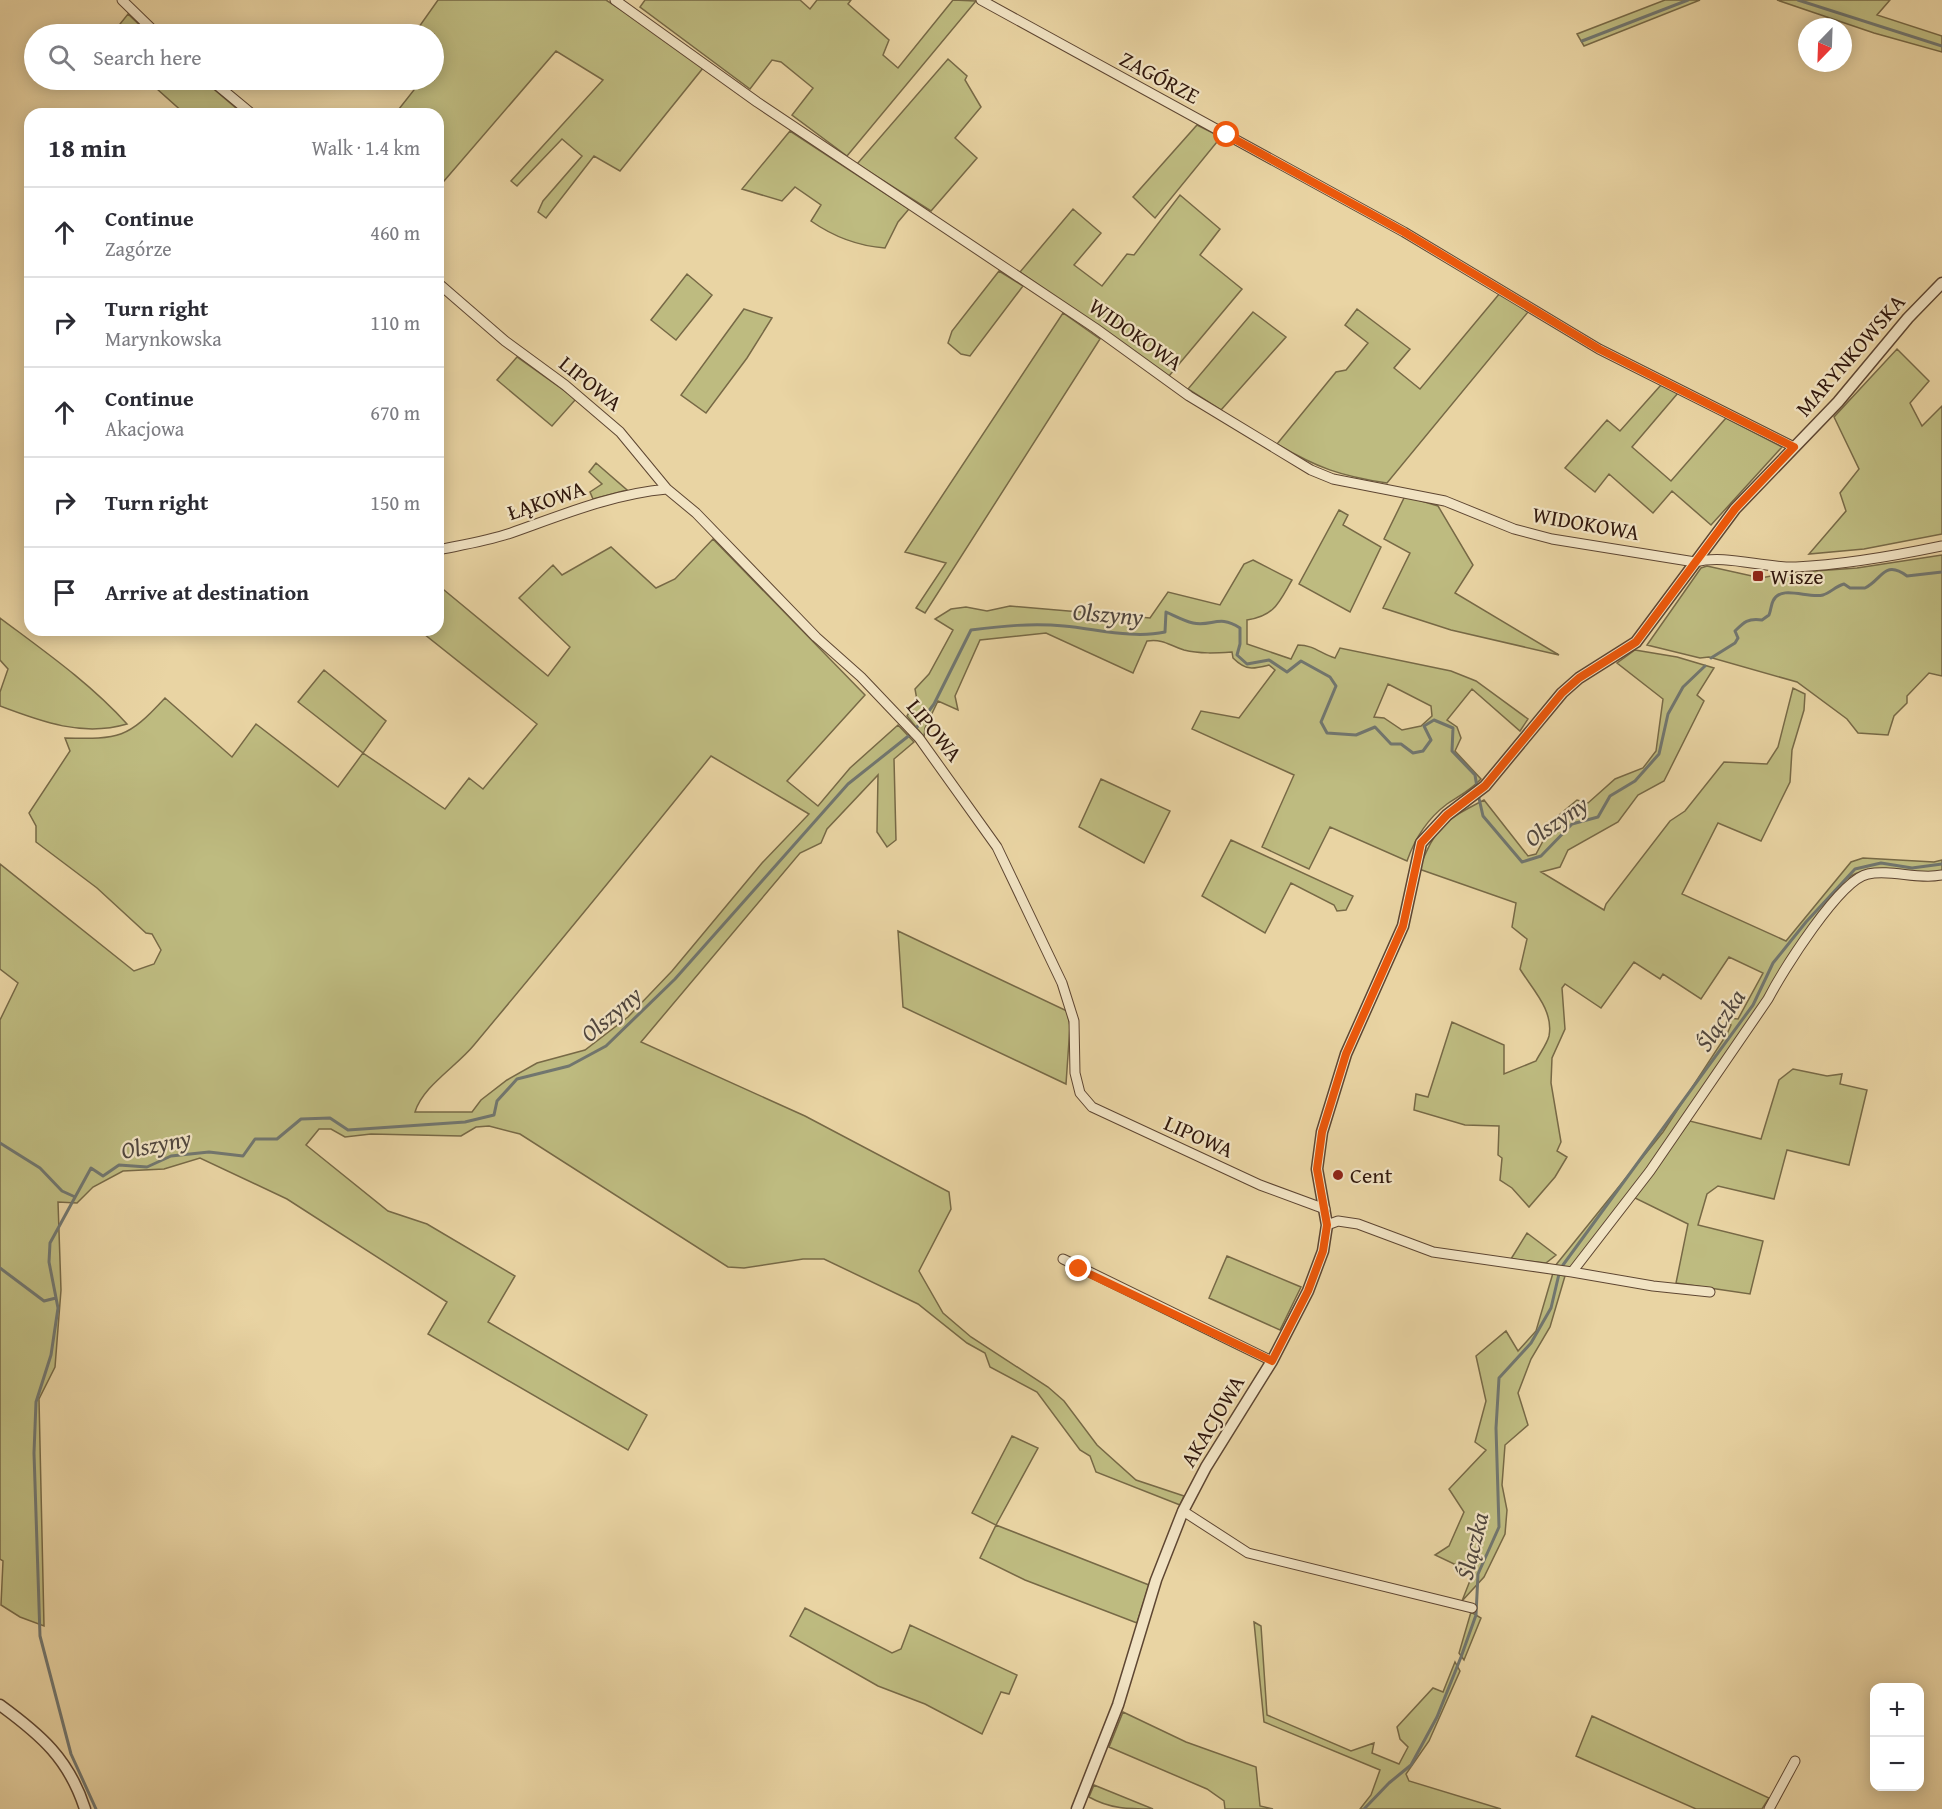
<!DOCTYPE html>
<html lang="en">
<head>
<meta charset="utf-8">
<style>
  :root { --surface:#fff; --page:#f7f7f7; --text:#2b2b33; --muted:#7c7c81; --line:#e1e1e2 }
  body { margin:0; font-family:"Gentium Book Plus",serif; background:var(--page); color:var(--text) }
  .controls { position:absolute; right:18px; bottom:18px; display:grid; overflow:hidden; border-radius:12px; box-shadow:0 3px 15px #0003 }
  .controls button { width:54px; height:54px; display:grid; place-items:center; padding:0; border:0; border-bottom:2px solid var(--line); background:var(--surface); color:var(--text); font:30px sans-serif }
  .compass { position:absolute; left:1798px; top:18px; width:54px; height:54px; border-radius:50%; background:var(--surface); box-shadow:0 3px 15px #0003; rotate:203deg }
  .stop { position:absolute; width:18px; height:18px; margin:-14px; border:4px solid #ea580c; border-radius:50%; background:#fff }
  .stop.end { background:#ea580c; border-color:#fff; box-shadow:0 2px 6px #0008 }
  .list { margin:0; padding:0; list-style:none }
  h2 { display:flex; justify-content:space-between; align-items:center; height:78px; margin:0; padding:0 24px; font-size:26px }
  h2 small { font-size:20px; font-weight:400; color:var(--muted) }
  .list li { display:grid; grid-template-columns:39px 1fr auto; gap:18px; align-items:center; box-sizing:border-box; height:90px; padding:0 24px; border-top:2px solid var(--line) }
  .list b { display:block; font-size:22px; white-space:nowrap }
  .list p { margin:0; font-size:20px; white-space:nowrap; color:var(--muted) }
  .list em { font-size:20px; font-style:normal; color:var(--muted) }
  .icon { flex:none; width:33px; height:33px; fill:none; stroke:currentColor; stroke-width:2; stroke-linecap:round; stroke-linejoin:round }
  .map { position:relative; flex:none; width:1942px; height:1809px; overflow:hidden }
  .search { position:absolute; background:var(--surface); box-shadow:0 3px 15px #0003; left:24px; top:24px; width:420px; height:66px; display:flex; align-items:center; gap:15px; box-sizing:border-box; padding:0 21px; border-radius:33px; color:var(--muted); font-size:22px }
  .panel { position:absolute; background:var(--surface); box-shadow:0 3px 15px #0003; left:24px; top:108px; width:420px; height:528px; border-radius:18px }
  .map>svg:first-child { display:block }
  .green { fill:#bebb80; stroke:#776946; stroke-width:1.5; fill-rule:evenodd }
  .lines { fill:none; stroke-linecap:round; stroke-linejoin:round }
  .stream { stroke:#71766f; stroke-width:3 }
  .minor-casing { stroke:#5e4632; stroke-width:11 }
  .tertiary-casing { stroke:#5e4632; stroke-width:13 }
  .minor { stroke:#f1e3c3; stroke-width:9 }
  .tertiary { stroke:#f1e3c3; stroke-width:10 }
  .route { stroke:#ea580c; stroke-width:8 }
  .poi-dot { fill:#8f2418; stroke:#f1e3c3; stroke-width:2 }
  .labels { text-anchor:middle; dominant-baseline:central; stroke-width:4.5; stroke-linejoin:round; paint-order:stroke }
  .street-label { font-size:22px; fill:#30170c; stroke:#f1e3c3 }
  .poi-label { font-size:22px; fill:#30170c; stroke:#f1e3c3; text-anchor:start }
  .water-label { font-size:24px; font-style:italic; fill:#50463e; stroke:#f1e3c3 }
</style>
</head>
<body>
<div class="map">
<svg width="1942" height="1809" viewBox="0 0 1942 1809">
  <rect width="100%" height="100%" fill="#e9d4a3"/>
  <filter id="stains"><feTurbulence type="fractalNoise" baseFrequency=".00333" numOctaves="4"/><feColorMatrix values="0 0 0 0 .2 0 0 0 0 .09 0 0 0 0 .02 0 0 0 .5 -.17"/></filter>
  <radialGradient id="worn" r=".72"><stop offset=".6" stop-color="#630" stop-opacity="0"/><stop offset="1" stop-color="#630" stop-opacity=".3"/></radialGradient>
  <path class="green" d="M 438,0 L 606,0 L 662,36 L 703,68 L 620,171 L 594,156 L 546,218 L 538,212 L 543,201 L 582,156 L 562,139 L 517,186 L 511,181 L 603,80 L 556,51 L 438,188 L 438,114 L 395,114 L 414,90 L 409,80 L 434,80 L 434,34 L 414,34 Z
    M 645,0 L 800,0 L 810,9 L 817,0 L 851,0 L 848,4 L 889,40 L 883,55 L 898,68 L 953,0 L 976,1 L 847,156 L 792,115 L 813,88 L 781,62 L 772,60 L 750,89 L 640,7 Z
    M 1665,0 L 1700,0 L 1584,46 L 1577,34 Z
    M 1777,0 L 1890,0 L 1877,15 L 1942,36 L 1942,52 L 1874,33 Z
    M 128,14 L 149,34 L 112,34 Z
    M 948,59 L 967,76 L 965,80 L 981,107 L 955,138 L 977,158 L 931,211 L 857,164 Z
    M 147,80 L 203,80 L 243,114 L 185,114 Z
    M 1197,125 L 1221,137 L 1155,218 L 1133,197 Z
    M 790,131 L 909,209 L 898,222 L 885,248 C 857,246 834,237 811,221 L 821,205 L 795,187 L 782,201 L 742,189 Z
    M 1180,195 L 1220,229 L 1200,255 L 1242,289 L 1169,376 L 1020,272 L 1073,209 L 1101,233 L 1074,265 L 1102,286 L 1127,254 L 1134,255 Z
    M 999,271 L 1023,286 L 970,356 L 961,354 L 948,343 L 952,331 Z
    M 687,274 L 712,295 L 676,340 L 651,320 Z
    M 1500,293 L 1528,312 L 1387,483 C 1341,476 1317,468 1277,444 L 1336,372 L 1346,370 L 1368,343 L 1345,325 L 1357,309 L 1410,349 L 1394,368 L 1420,389 Z
    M 744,309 L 772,318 L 747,358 L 706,413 L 681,395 Z
    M 1253,312 L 1286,337 L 1221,410 L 1188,389 Z
    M 1063,313 L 1100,339 L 925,613 L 916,608 L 946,563 L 905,552 Z
    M 1897,349 L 1929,381 L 1910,403 L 1922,426 L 1942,406 L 1942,534 L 1864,549 L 1809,554 L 1846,511 L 1840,493 L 1859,469 L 1834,417 Z
    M 517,357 L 576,399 L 552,426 L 497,380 Z
    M 1661,385 L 1678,393 L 1632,447 L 1671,481 L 1726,418 L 1782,447 L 1711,525 L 1672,491 L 1653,513 L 1609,474 L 1595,492 L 1565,468 L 1607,420 L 1620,431 Z
    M 596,463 L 627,490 L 593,499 L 590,492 L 602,484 L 589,472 Z
    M 1405,496 L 1438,506 L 1473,565 L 1455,593 L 1559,655 L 1451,630 L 1383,608 L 1410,553 L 1384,539 Z
    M 1339,510 L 1348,515 L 1343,525 L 1381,547 L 1350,612 L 1299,584 Z
    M 713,539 L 865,695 L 787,781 L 818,806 L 850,768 L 898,725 L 914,742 L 894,759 L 896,840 L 887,847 L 877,832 L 878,775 L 827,829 L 821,843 L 800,853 L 641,1042 L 805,1116 L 949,1192 L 951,1209 L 919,1271 L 943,1313 L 971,1337 L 1048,1387 L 1064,1401 L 1097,1445 L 1136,1480 L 1184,1496 L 1180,1505 L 1096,1472 L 1090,1456 L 1080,1450 L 1037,1392 L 990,1367 L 985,1353 L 967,1343 L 918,1304 L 824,1259 L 803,1259 L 744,1268 L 728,1267 L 520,1134 L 489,1126 L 476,1127 L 461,1136 L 371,1134 L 345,1137 L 331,1129 L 319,1129 L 306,1145 L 388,1211 L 427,1224 L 515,1276 L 488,1322 L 647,1415 L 628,1450 L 428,1334 L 447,1302 L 287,1199 L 200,1158 L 164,1169 L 123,1171 L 93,1187 L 77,1203 L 58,1202 L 61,1290 L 55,1367 L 39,1399 L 44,1626 L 20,1617 L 1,1605 L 3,1561 L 0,1559 L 0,1020 L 18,983 L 0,969 L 0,864 L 134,971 L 154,964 L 161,950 L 152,934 L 146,933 L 97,888 L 36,842 L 36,826 L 29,813 L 70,751 L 65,738 C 120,739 127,739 165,698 L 232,757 L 256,724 L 338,787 L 363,753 L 298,702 L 324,670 L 386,721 L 363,753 L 445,809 L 469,778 L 483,789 L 537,724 L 419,630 L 438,630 L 438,585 L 548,676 L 570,647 L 519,598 L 553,565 L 562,575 L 611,547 L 656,588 L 675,579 ZM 711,756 L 809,814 L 762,863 L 672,971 L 628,1017 L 585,1050 L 537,1063 L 507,1080 L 481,1100 L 472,1112 L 415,1112 C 423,1086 456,1067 474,1045 C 554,949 633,853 711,756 Z
    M 1942,555 L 1942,676 L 1929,673 L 1907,696 L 1907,703 L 1894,716 L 1888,735 L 1858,733 L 1847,719 L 1797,682 L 1709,657 L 1700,658 L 1647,645 L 1701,568 L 1707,566 L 1761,578 L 1787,573 L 1857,568 Z
    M 1253,560 L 1292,580 C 1279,602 1275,616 1247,620 L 1247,644 L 1291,659 L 1298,645 C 1314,645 1321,654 1335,658 L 1340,648 L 1451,671 L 1476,681 L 1528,719 L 1520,731 L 1472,689 L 1447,720 L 1457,727 L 1461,738 L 1455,751 L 1481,779 C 1471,790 1459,796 1447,804 C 1427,819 1415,838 1407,861 L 1330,827 L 1309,869 L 1262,847 L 1294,775 L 1192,729 L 1201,711 L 1239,718 L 1275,670 L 1269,665 C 1253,669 1246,671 1233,658 L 1232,652 C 1216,653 1200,654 1184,650 C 1168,645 1165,639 1147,641 L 1133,673 L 1046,633 L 980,640 L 955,696 L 958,710 L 938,701 L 925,728 L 924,737 L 907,716 L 917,700 L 915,689 L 929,674 L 953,630 L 935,619 L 951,609 L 966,607 L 987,611 L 1010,606 L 1150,618 L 1168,592 L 1220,605 L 1244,564 ZM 1388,684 L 1431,706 L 1432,716 L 1421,726 L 1402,730 L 1384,718 L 1374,717 Z
    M 0,618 C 44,651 90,683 127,724 C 83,737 42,722 0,706 L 0,692 L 8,669 L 0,660 Z
    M 1635,650 L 1677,657 L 1714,668 L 1697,695 L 1704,701 L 1664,781 L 1638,795 L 1618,822 L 1568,850 L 1560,867 L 1541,872 L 1604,910 L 1606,904 L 1670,821 L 1685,811 L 1724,762 L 1767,764 L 1778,747 L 1793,688 L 1805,694 L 1804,710 L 1792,750 L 1790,782 L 1761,841 L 1718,823 L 1682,894 L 1786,941 L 1851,862 L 1863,858 L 1934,862 L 1942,860 L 1942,871 C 1913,879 1877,860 1851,876 L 1662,1149 L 1574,1266 L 1568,1268 L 1555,1266 L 1663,1132 L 1727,1034 L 1731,1025 L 1728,1018 L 1738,1019 L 1763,973 L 1729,957 L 1701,999 L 1663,974 L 1660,979 L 1634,962 L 1601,1008 L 1565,984 L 1562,988 L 1565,1029 L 1552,1058 L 1551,1083 L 1561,1142 L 1557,1151 L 1567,1157 L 1555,1177 L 1529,1207 L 1512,1188 L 1500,1180 L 1502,1158 L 1498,1155 L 1499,1126 L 1465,1125 L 1414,1110 L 1416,1094 L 1428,1097 L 1452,1022 L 1504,1045 L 1504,1074 L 1536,1061 C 1540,1053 1547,1044 1549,1036 C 1554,1010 1532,989 1520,969 L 1527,939 L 1512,927 L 1516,903 L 1419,869 C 1436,827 1443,821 1484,800 L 1528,856 L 1536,854 L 1543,841 L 1541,830 L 1577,800 L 1588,803 L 1615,779 L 1643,768 L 1656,751 L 1663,699 L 1617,663 Z
    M 1101,779 L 1170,811 L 1144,863 L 1079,827 Z
    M 1231,840 L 1353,896 L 1346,910 L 1337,911 L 1334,905 L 1291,883 L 1265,933 L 1202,896 Z
    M 898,931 L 1067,1011 L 1070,1026 L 1066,1084 L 903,1007 Z
    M 1793,1069 L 1827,1076 L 1842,1074 L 1840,1084 L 1867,1090 L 1849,1165 L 1787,1150 L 1774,1199 L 1718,1186 L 1707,1194 L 1698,1225 L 1763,1241 L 1750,1294 L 1676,1283 L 1688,1224 L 1633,1197 L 1690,1121 L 1761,1139 L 1779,1080 Z
    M 1527,1233 L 1556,1255 L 1546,1263 L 1511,1259 Z
    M 1227,1256 L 1301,1287 L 1280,1330 L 1209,1298 Z
    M 1553,1273 L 1565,1276 L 1550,1327 L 1531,1359 L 1518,1393 L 1528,1425 L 1505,1445 L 1502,1485 L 1507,1510 L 1505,1534 L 1484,1577 L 1462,1601 L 1473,1573 L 1435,1555 L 1449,1546 L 1464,1512 L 1449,1489 L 1486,1450 L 1475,1442 L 1486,1401 L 1476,1356 L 1506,1331 L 1518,1351 L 1536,1331 Z
    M 1012,1436 L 1038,1448 L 996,1525 L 1149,1585 L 1137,1623 L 1025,1580 L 980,1558 L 996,1525 L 972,1513 Z
    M 805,1608 L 892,1653 L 901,1649 L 910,1625 L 1017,1675 L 1009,1694 L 1001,1692 L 982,1734 L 925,1704 L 878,1686 L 790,1636 Z
    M 1471,1612 L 1481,1618 L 1464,1660 L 1459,1653 Z
    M 1254,1622 L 1261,1626 L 1267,1715 L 1351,1751 L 1374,1743 L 1372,1753 L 1399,1764 L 1408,1747 L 1400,1739 L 1397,1727 L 1433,1688 L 1443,1692 L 1455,1662 L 1460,1671 L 1429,1741 L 1406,1774 L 1409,1781 L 1501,1809 L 1360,1809 L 1371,1795 L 1380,1770 L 1264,1722 Z
    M 1123,1712 L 1186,1742 L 1256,1767 L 1260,1806 L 1273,1809 L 1225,1809 L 1224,1801 L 1207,1789 L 1109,1747 Z
    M 1592,1716 L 1769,1798 L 1762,1809 L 1696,1809 L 1576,1756 Z
    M 1094,1785 L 1153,1809 C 1129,1809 1110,1809 1089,1797 Z"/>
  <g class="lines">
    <path class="stream" d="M 1798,0 L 1942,46
      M 1582,41 L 1688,0
      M 1711,658 L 1735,643 L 1738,638 L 1735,631 C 1744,622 1748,618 1762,620 L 1769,615 C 1771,610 1771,605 1773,601 C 1781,584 1808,599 1823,595 C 1830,593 1836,586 1844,584 L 1850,588 L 1865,588 C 1882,580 1884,559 1907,576 L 1942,572
      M 917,727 L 934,704 L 971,630 C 1002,626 1032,623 1064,626 C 1097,629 1133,639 1165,632 L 1166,612 C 1175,616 1184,621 1193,623 C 1212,627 1219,614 1240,628 L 1240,644 L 1237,655 L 1247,664 L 1269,660 L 1287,672 L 1301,661 L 1330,677 L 1336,686 L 1321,722 L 1327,733 L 1356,735 L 1375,727 L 1391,744 L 1401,744 L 1413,753 L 1423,751 L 1431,740 L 1424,726 L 1434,720 L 1453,728 L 1452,751 L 1475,775 L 1477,787
      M 1478,794 L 1483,816 L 1522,862 L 1541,856 L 1572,824 L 1598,817 L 1610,796 L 1635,781 L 1659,754 L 1668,714 L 1683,687 L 1705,666
      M 0,1143 L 40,1168 L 62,1191 L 73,1196
      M 1563,1265 L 1753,1005 L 1773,963 L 1806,922 L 1855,869 L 1881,863 L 1912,868 L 1942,864
      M 0,1268 L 44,1301 L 56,1298
      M 96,1809 L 71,1754 L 40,1636 L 34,1453 L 36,1402 L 51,1355 L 58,1308 L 49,1262 L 50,1243 L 91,1168 L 103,1176 L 119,1165 L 147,1167 L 171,1156 L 209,1152 L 243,1156 L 255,1139 L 277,1139 L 301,1119 L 330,1118 L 348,1130 L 465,1122 L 494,1115 L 497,1101 L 517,1079 L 569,1066 L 606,1046 L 675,979 L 848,784 L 911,734
      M 1364,1809 L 1389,1783 L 1411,1765 L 1437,1717 L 1461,1657 L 1476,1615 L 1478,1574 L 1499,1527 L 1496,1428 L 1499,1378 L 1531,1343 L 1551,1308 L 1559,1274"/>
    <defs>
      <path id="minor" d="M 122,0 L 157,34
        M 615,0 L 757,102 L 1095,328 L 1189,396 L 1311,470 L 1333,479 L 1445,501 L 1514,529 L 1552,539 L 1695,562 C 1726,554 1762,568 1796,567 C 1845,565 1894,556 1942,546
        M 981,0 L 1404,232 L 1599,349 L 1794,447
        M 211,80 L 252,114
        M 438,283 L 505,341 L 565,385 L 620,432 L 667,489 L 696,513 L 816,637 L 861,677 L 919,738 L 997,847 L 1062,983 L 1074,1021 L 1075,1073 L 1080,1093 L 1092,1107 L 1260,1185 L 1325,1209
        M 438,550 C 462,545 487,541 511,533 C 562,515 612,494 667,489
        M 1327,1225 L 1338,1221 L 1358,1224 L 1433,1252 L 1572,1272 L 1650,1171 L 1768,999 C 1782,972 1840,879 1868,874 C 1892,869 1917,880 1942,875
        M 1063,1259 L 1272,1361
        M 1572,1272 L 1653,1286 L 1710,1292
        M 1183,1511 L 1248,1553 L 1472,1608
        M 1769,1809 L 1795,1761"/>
      <path id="tertiary" d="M 0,1705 C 41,1735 69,1759 85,1809
        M 1077,1809 L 1118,1705 L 1156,1580 L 1183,1511 L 1206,1467 L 1272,1361 L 1308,1291 L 1323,1251 L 1327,1225 L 1317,1169 L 1322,1132 L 1346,1054 L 1403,926 L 1421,843 L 1447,815 L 1485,786 L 1562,693 L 1579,678 L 1636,642 L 1735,509 L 1838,402 L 1908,318 L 1942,283"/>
    </defs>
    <use href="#minor" class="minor-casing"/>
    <use href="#tertiary" class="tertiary-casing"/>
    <use href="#minor" class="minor"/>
    <use href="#tertiary" class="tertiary"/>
  </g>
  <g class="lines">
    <path class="route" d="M 1079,1269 L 1272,1361 L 1308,1291 L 1323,1251 L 1327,1225 L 1317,1169 L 1322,1132 L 1346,1054 L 1403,926 L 1421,843 L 1447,815 L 1485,786 L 1562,693 L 1579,678 L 1636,642 L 1735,509 L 1794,447 L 1599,349 L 1404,232 L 1227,135"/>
  </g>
  <g class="poi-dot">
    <rect x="1752" y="570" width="12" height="12" rx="3"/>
    <circle cx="1338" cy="1175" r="6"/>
  </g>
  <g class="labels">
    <g class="street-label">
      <text transform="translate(1160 77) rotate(28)">ZAGÓRZE</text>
      <text transform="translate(1136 334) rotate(35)">WIDOKOWA</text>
      <text transform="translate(1850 355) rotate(-49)">MARYNKOWSKA</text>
      <text transform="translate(591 383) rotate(39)">LIPOWA</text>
      <text transform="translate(546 500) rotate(-19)">ŁĄKOWA</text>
      <text transform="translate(1586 523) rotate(10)">WIDOKOWA</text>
      <text transform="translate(935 730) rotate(51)">LIPOWA</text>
      <text transform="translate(1199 1136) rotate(24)">LIPOWA</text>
      <text transform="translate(1212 1421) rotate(-59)">AKACJOWA</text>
    </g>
    <g class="poi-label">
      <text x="1770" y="576">Wisze</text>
      <text x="1350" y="1175">Cent</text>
    </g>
    <g class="water-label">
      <text transform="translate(1108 614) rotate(5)">Olszyny</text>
      <text transform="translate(1556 821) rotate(-34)">Olszyny</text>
      <text transform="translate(611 1014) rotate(-40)">Olszyny</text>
      <text transform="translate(1720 1020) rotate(-56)">Ślączka</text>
      <text transform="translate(156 1144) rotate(-11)">Olszyny</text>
      <text transform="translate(1472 1546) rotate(-76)">Ślączka</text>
    </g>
  </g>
  <rect width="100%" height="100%" filter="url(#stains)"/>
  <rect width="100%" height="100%" fill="url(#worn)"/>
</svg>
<div class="controls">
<button>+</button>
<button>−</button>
</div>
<svg class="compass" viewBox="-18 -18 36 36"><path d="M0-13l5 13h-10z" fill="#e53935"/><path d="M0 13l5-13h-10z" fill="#7c7c81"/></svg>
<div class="stop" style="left:1227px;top:135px"></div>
<div class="stop end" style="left:1079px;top:1269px"></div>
<div class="search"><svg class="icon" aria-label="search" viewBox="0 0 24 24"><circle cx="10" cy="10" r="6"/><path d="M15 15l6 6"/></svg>Search here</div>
<section class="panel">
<h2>18 min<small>Walk · 1.4 km</small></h2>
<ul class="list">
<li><svg class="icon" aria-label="ahead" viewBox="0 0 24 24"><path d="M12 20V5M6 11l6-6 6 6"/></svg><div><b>Continue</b><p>Zagórze</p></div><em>460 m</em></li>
<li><svg class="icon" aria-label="right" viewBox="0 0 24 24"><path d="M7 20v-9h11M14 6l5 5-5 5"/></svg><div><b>Turn right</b><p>Marynkowska</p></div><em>110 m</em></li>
<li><svg class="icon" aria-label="ahead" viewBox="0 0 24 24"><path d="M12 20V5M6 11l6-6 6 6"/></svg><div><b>Continue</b><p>Akacjowa</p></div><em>670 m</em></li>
<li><svg class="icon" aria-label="right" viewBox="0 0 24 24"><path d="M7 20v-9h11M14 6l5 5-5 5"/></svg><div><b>Turn right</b></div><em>150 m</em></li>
<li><svg class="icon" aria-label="arrive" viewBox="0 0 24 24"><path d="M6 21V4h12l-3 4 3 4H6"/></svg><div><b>Arrive at destination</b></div></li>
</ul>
</section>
</div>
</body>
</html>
